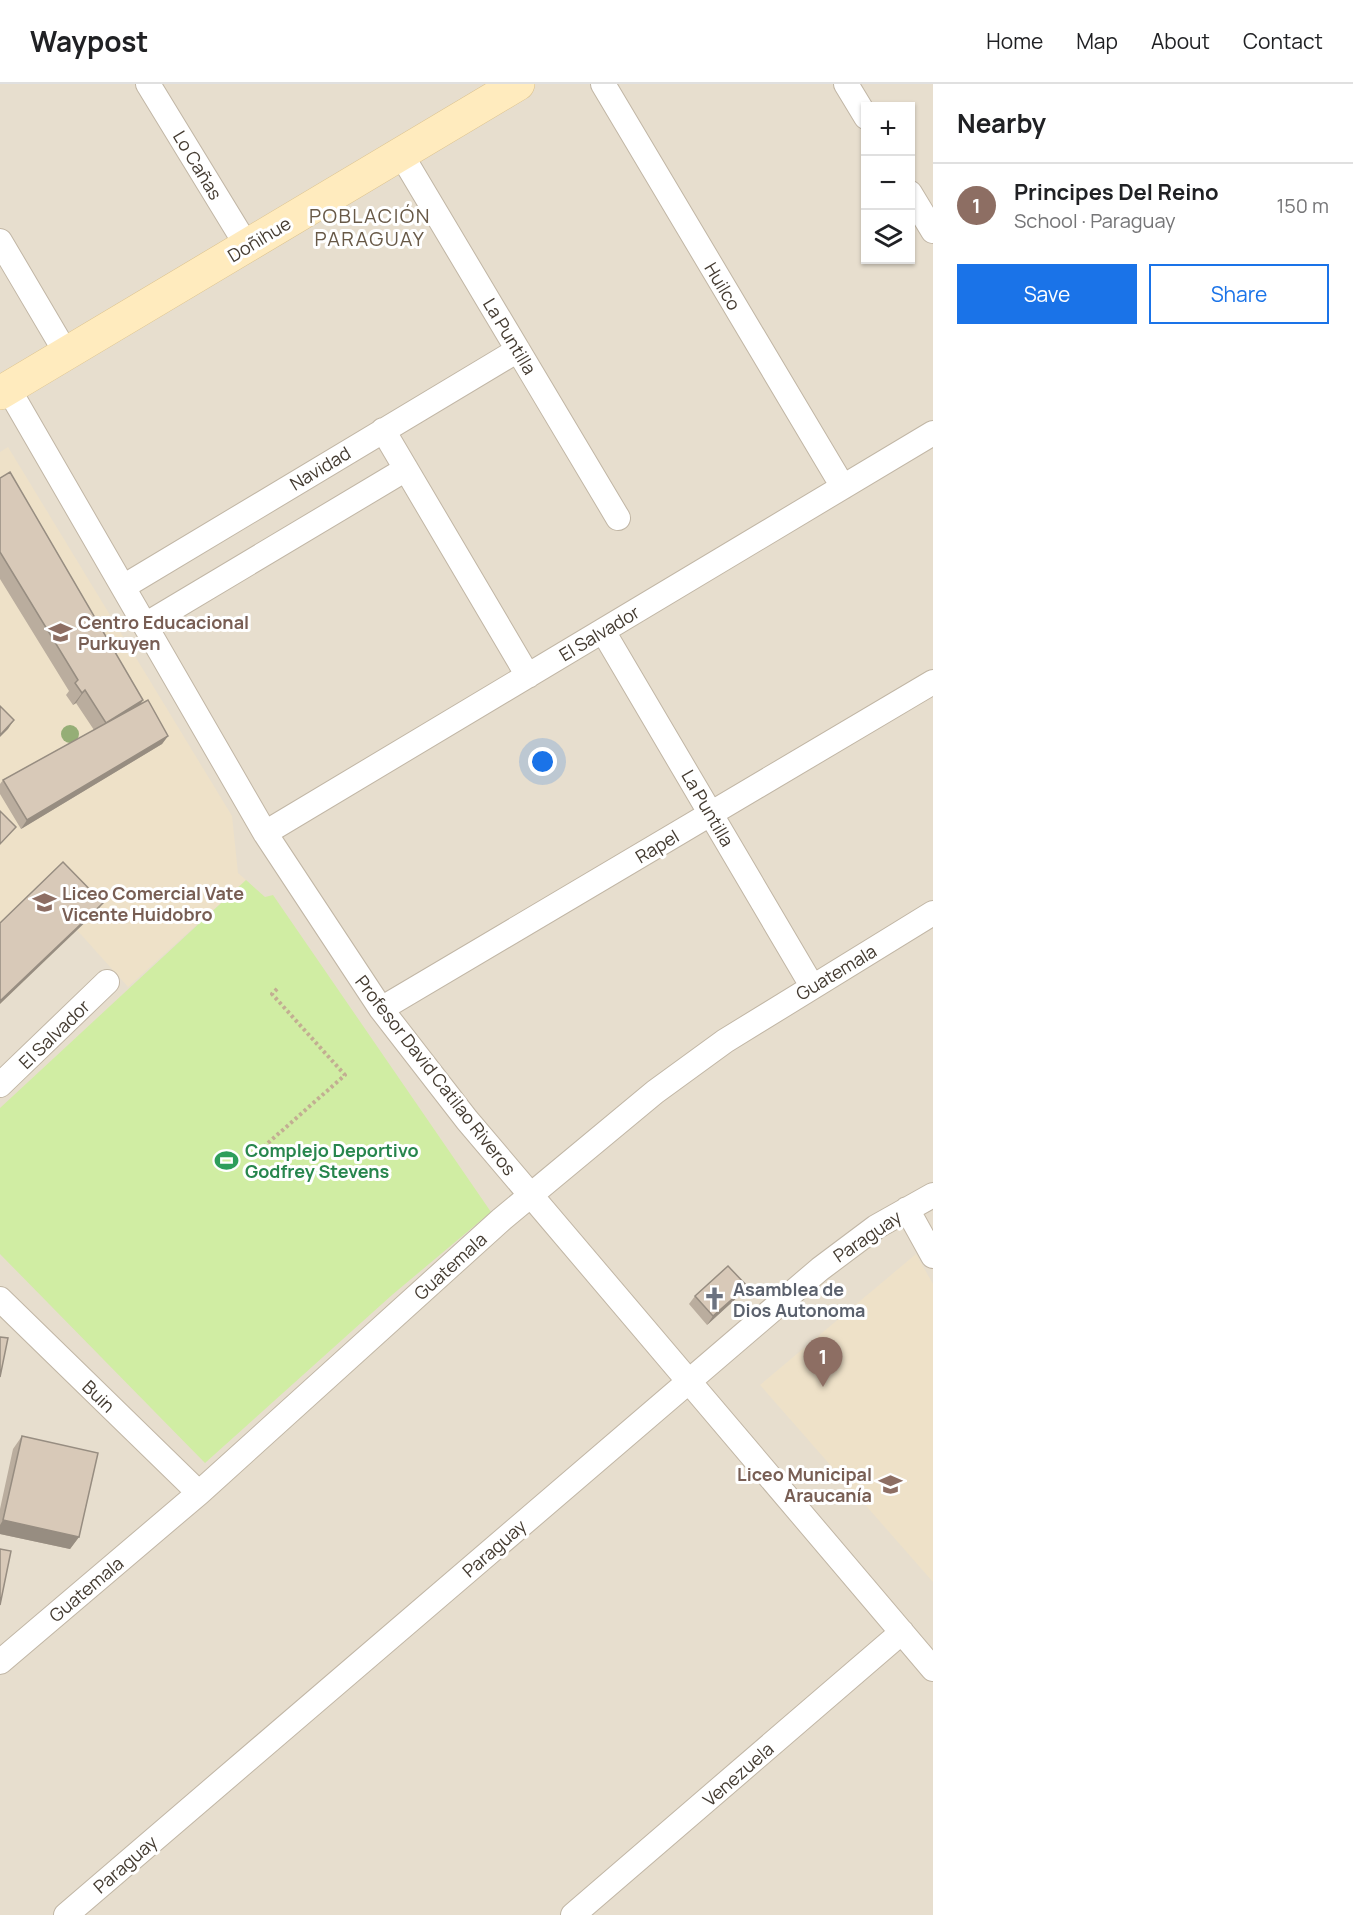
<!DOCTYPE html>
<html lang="en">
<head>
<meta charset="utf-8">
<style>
  :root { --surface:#fff; --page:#f6f6f6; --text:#202124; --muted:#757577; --line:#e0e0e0; --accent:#1a73e8 }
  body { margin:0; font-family:Manrope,sans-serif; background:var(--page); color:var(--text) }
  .controls { position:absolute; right:18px; top:18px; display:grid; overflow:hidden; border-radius:0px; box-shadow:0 2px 4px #0004 }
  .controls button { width:54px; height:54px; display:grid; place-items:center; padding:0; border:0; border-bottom:2px solid var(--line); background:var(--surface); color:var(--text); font:30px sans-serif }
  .you { position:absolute; left:543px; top:678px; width:21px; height:21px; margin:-15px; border:4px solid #fff; border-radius:50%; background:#1a73e8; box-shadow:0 0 0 9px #1a73e833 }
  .badge { display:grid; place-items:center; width:39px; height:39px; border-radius:50%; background:var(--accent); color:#fff; font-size:20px; font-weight:700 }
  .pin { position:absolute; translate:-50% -50px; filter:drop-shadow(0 2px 3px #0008) }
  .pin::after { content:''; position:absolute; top:32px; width:21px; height:18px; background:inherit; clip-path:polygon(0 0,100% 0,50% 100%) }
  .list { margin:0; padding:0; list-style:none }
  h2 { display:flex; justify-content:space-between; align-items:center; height:78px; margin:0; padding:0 24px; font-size:26px }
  h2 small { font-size:20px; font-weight:400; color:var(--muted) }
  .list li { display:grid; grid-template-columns:39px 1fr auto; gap:18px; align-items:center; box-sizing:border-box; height:84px; padding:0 24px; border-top:2px solid var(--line) }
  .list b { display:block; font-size:22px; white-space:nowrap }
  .list p { margin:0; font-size:20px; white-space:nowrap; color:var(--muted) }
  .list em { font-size:20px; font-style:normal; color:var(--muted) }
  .actions { display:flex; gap:12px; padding:18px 24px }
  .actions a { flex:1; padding:14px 0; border:2px solid var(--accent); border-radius:0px; text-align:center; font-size:21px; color:var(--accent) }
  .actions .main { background:var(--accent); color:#fff }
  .icon { flex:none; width:33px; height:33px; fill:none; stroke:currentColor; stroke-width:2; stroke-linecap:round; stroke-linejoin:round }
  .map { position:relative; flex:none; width:933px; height:1831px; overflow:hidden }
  header { display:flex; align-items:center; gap:36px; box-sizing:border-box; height:84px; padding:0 30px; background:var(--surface); border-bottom:2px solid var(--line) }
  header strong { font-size:28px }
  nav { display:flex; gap:33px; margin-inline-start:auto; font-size:21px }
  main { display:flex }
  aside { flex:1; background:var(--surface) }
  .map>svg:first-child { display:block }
  .residential { fill:#e7dece; fill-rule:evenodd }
  .education { fill:#eee1c8 }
  .park { fill:#d0eda3 }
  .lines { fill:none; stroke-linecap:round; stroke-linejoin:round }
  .street-casing { stroke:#c1b6a5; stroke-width:26 }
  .secondary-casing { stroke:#dbc18c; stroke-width:34 }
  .path { stroke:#c2ae92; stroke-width:4; stroke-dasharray:3 3; stroke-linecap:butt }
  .street { stroke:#fff; stroke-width:24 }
  .secondary { stroke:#ffebbe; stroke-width:33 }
  .tree { fill:#95ae76 }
  .wall { fill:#baad9e }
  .shaded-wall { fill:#978d81 }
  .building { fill:#d8c9b8; stroke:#978d81; stroke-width:1.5 }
  .labels { text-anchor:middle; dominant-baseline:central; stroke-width:6; stroke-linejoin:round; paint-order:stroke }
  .street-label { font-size:18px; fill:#443b31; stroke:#fff }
  .education-label { font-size:18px; font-weight:bold; fill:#785e54; stroke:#fff; text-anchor:start }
  .leisure-label { font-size:18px; font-weight:bold; fill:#27864d; stroke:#fff; text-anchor:start }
  .worship-label { font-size:18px; font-weight:bold; fill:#5b616d; stroke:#fff; text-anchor:start }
  .neighbourhood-label { font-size:20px; letter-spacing:1.5px; fill:#685947; stroke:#fff }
</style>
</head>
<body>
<header>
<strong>Waypost</strong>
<nav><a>Home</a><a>Map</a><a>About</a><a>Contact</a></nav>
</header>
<main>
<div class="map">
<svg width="933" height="1831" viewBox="0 0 933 1831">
  <rect width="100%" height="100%" fill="#f3ece0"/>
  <path class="residential" d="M 0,0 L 933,0 L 933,1831 L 0,1831 ZM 866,22 L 910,22 L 910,176 L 866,176 Z"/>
  <path class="education" d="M 8,363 L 232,732 L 238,789 L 246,796 L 128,903 L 77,846 L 0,920 L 0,368 Z
    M 916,1170 L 933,1200 L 933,1498 L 760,1301 Z"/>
  <path class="park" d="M 246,796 L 265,813 L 273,811 L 491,1128 L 392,1211 L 205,1379 L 0,1170 L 0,1024 Z"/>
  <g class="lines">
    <defs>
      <path id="street" d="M 148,0 L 247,162
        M 603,0 L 843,403
        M 846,0 L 866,33
        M 401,70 L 618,434
        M 910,109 L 933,147
        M 0,157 L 66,269
        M 8,304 L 265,749 L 381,925 L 467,1036 L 933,1585
        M 383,346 L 528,592
        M 123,503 L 518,266
        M 145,541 L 406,385
        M 603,547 L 812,902
        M 265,749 L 933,349
        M 381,925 L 933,598
        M 0,1001 L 107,898
        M 907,1125 L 933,1172
        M 0,1215 L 199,1409
        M 0,1578 L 199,1409 L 502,1135 L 655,1008 L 725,957 L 933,829
        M 66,1831 L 820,1185 L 876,1143 L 933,1111
        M 573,1831 L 902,1548"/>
      <path id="secondary" d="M 0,309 L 518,0"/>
    </defs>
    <use href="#street" class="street-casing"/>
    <use href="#secondary" class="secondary-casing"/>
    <path class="path" d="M 259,1067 L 345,991 L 272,910 L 279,903"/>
    <use href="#street" class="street"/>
    <use href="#secondary" class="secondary"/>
  </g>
  <circle class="tree" cx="70" cy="650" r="9"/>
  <path class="wall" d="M 0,394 L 143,616 L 140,621 L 168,652 L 162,660 L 21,745 L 0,710 L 0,700 L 3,696 L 94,646 L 76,619 L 73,621 L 66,611 L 69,607 L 0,495 Z
    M 747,1202 L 741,1210 L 707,1241 L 689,1220 L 695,1212 Z
    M 22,1352 L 79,1453 L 70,1465 L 0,1450 L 0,1425 L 13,1365 Z"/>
  <path class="shaded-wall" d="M 85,606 L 76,619 L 73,621 L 82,609 Z
    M 143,616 L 135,628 L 98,651 L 106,639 Z
    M 14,636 L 8,645 L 0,653 L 0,651 Z
    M 168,652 L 162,660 L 21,745 L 27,736 Z
    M 103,819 L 97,827 L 0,920 L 0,917 Z
    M 747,1202 L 741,1210 L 707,1241 L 713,1232 Z
    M 3,1436 L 79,1453 L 70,1465 L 0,1450 L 0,1441 Z"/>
  <path class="building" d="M 10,388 L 143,616 L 106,639 L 85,606 L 82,609 L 75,599 L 78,596 L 0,468 L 0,394 Z
    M 148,616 L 168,652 L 27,736 L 3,696 Z
    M 0,622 L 14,636 L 0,651 Z
    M 0,727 L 16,743 L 0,760 Z
    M 63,778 L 103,819 L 0,917 L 0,839 Z
    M 728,1182 L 747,1202 L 713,1232 L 695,1212 Z
    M 0,1253 L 8,1254 L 0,1293 Z
    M 22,1352 L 98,1369 L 79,1453 L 3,1436 Z
    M 0,1465 L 11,1467 L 0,1521 Z"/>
  <defs>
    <symbol id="school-bare" viewBox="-9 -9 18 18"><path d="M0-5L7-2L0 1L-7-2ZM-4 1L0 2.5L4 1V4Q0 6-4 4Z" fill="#8d6e63" stroke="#fff" stroke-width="2.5" paint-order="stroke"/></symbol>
    <symbol id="stadium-bare" viewBox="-9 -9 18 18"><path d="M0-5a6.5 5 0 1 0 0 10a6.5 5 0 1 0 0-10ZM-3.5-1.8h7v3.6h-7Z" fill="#2e9e5b" stroke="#fff" stroke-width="2.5" paint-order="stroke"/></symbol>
    <symbol id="church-bare" viewBox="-9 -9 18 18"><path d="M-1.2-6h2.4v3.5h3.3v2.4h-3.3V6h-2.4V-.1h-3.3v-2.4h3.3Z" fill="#6b7280" stroke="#fff" stroke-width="2.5" paint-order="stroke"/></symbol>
  </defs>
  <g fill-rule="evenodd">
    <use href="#school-bare" x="44" y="532" width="33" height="33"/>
    <use href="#school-bare" x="28" y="802" width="33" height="33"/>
    <use href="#stadium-bare" x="210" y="1060" width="33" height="33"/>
    <use href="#church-bare" x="698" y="1198" width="33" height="33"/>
    <use href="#school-bare" x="874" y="1384" width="33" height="33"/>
  </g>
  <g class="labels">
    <g class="street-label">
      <text transform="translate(198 81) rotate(59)">Lo Cañas</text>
      <text transform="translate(259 155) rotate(-31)">Doñihue</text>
      <text transform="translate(723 202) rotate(59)">Huilco</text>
      <text transform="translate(510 252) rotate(59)">La Puntilla</text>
      <text transform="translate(320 384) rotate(-31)">Navidad</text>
      <text transform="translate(599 549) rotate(-31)">El Salvador</text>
      <text transform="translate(708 724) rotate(60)">La Puntilla</text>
      <text transform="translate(657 762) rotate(-31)">Rapel</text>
      <text transform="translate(836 888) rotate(-31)">Guatemala</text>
      <text transform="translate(54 950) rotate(-44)">El Salvador</text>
      <text transform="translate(436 991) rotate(52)">Profesor David Catilao Riveros</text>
      <text transform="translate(867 1152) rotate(-34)">Paraguay</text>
      <text transform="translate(450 1182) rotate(-42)">Guatemala</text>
      <text transform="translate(99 1312) rotate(44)">Buin</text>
      <text transform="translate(494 1464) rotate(-41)">Paraguay</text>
      <text transform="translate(86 1505) rotate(-40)">Guatemala</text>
      <text transform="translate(738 1690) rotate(-41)">Venezuela</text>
      <text transform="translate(125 1780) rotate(-41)">Paraguay</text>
    </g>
    <g class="education-label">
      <text x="78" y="538">Centro Educacional<tspan x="78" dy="21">Purkuyen</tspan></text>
      <text x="62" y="809">Liceo Comercial Vate<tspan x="62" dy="21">Vicente Huidobro</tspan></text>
      <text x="872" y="1390" text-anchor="end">Liceo Municipal<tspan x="872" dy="21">Araucanía</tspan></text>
    </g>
    <g class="leisure-label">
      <text x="245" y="1066">Complejo Deportivo<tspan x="245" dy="21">Godfrey Stevens</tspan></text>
    </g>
    <g class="worship-label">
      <text x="733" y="1205">Asamblea de<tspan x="733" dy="21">Dios Autonoma</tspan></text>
    </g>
    <g class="neighbourhood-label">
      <text x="370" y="131">POBLACIÓN<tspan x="370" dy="23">PARAGUAY</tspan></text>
    </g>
  </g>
</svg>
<div class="controls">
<button>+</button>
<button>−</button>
<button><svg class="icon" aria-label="layers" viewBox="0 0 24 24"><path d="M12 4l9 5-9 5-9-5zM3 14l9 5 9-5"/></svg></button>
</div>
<div class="you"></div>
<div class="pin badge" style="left:823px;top:1303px;background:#8d6e63">1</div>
</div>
<aside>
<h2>Nearby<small></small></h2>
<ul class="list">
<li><span class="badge" style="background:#8d6e63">1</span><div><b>Principes Del Reino</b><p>School · Paraguay</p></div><em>150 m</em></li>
</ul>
<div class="actions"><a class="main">Save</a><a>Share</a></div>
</aside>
</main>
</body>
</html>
